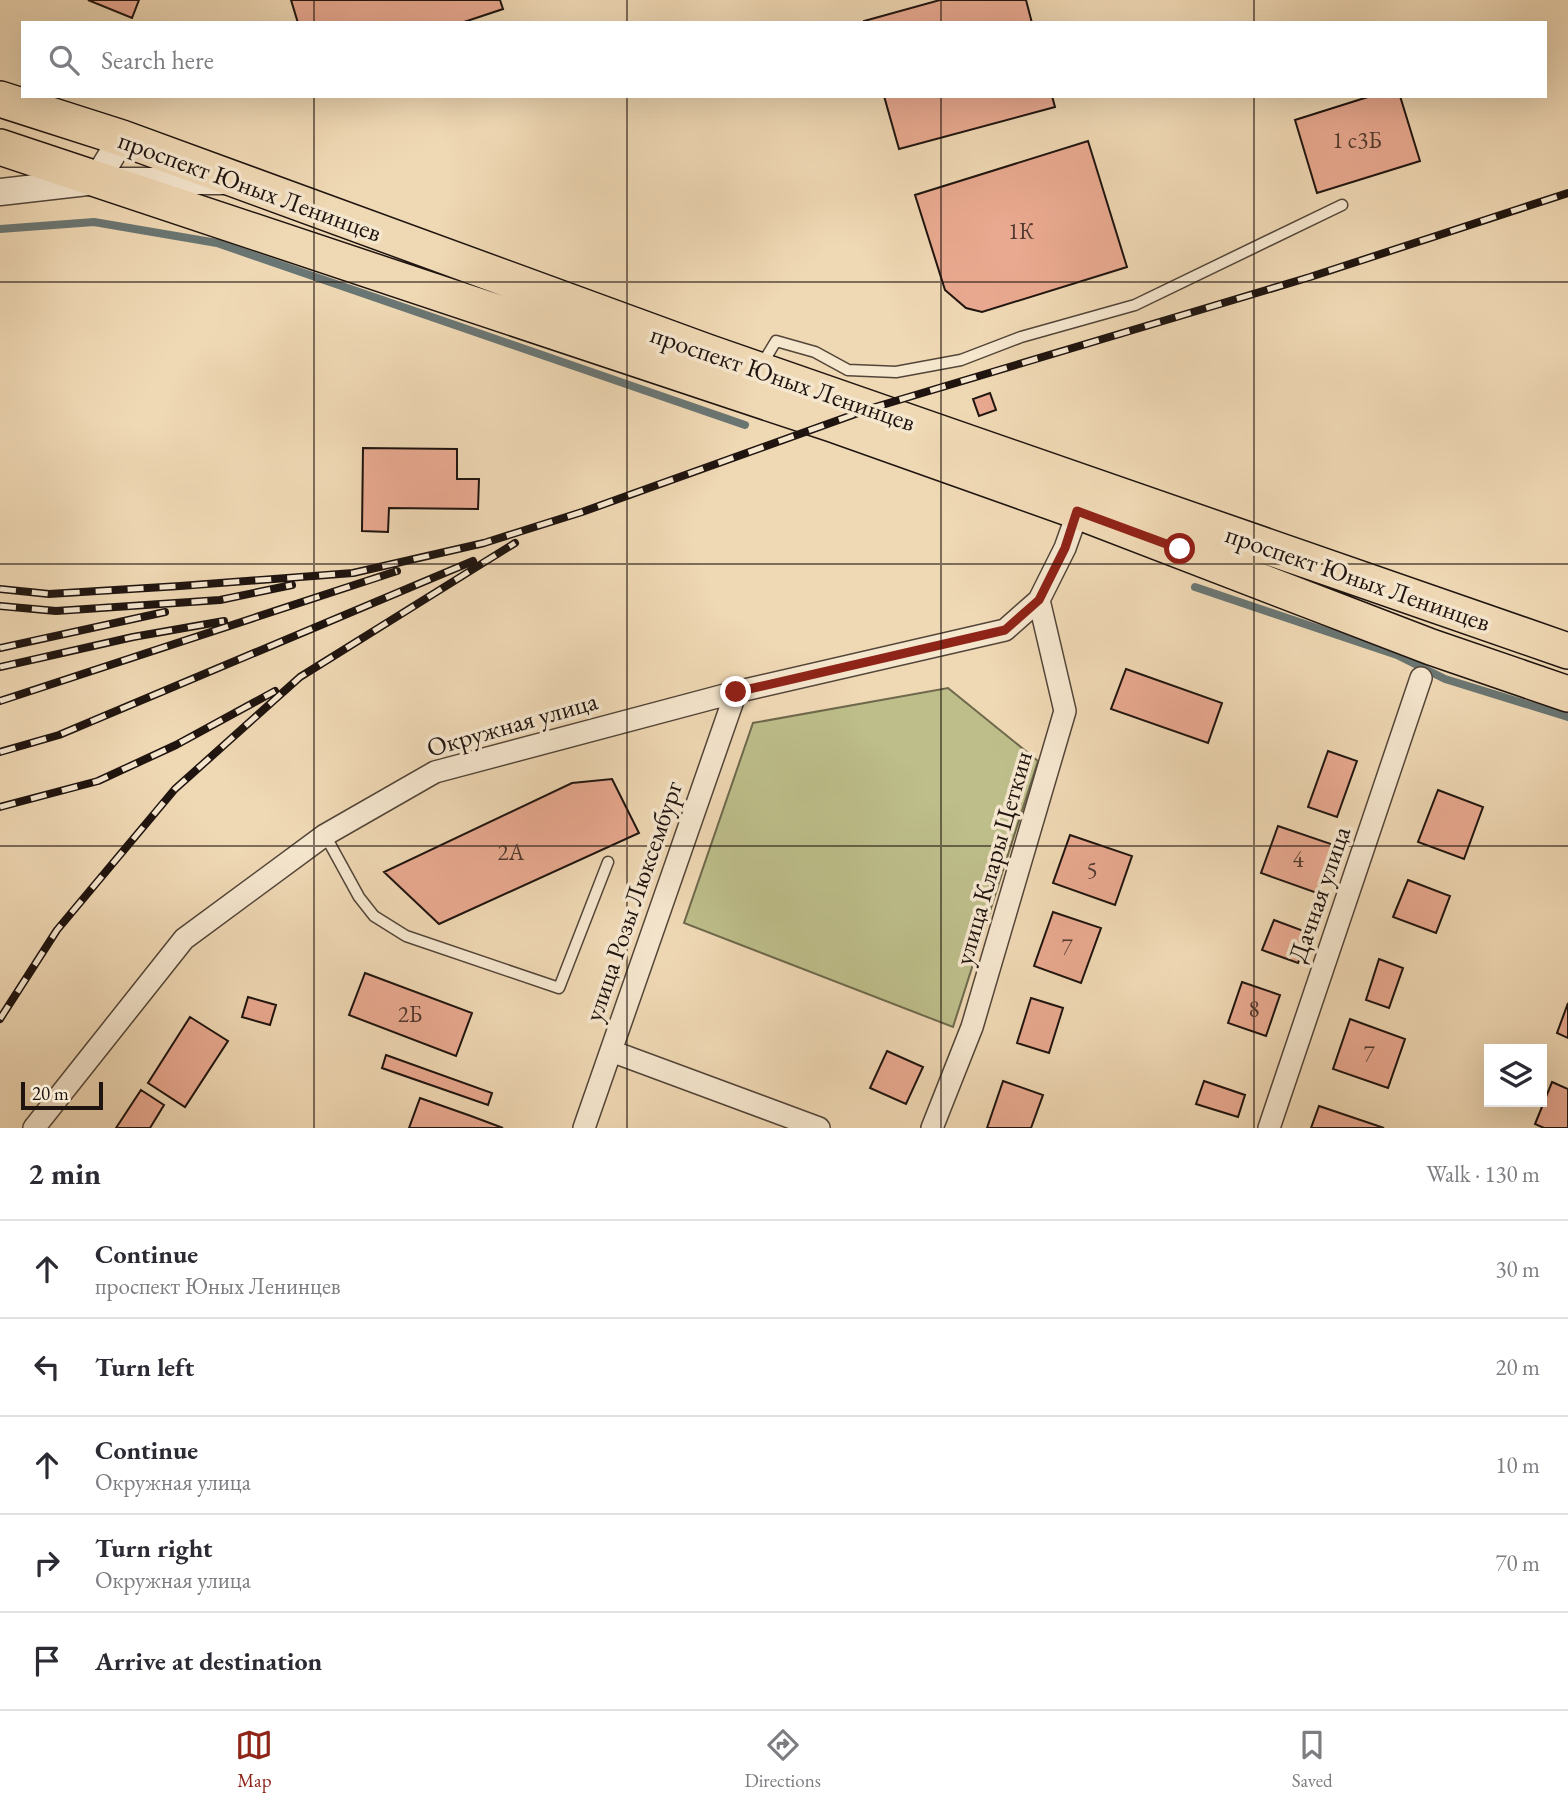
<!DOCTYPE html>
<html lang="en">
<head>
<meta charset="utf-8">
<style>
  :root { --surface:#fff; --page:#f7f7f7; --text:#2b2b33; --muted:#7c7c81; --line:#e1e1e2; --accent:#8f2418 }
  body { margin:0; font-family:"EB Garamond",serif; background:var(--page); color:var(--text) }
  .controls { position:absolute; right:21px; bottom:21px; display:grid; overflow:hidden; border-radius:0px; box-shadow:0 7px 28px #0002 }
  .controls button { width:63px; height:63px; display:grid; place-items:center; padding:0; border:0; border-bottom:2px solid var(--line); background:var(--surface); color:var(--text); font:35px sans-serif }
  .scale { position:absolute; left:21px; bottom:18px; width:82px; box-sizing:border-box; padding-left:7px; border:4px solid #1f140f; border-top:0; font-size:19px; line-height:24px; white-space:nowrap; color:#1f140f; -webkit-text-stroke:5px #f5e6ce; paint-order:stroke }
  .stop { position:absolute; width:21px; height:21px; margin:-16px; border:5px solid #8f2418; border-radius:50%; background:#fff }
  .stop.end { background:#8f2418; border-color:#fff; box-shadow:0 2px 7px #0008 }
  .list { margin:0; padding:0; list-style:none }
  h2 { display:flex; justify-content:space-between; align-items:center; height:91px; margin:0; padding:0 28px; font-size:30px }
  h2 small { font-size:23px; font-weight:400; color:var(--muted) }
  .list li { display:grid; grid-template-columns:46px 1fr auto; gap:21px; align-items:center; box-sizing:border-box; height:98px; padding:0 28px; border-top:2px solid var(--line) }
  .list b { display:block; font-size:26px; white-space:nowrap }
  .list p { margin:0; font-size:23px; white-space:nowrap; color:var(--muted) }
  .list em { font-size:23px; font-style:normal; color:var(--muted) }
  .icon { flex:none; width:38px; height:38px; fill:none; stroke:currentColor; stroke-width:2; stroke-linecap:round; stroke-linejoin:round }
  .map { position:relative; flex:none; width:1568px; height:1128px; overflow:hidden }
  .search { position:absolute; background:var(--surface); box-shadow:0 7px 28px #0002; left:21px; right:21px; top:21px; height:77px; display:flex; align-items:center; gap:18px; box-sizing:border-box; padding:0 24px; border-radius:0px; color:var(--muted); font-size:26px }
  .sheet { height:581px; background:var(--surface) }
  nav { display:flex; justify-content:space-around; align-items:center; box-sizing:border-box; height:98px; border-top:2px solid var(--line); background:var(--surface); font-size:19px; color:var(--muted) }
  nav a { display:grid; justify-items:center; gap:4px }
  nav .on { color:var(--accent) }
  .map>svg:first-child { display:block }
  .green { fill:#bdbe8a; stroke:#6e694c; stroke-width:2 }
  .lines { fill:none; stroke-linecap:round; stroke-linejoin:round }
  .stream { stroke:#6a7673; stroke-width:8 }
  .building { fill:#e9a990; stroke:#1f140f; stroke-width:2 }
  .service-casing { stroke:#534538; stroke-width:13 }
  .minor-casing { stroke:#534538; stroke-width:24 }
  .tertiary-casing { stroke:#534538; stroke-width:29 }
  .primary-casing { stroke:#1f140f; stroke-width:38 }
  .service { stroke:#f5e6ce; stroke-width:10 }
  .minor { stroke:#f5e6ce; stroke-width:21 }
  .tertiary { stroke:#f5e6ce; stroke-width:26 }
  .primary { stroke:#efd8b4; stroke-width:35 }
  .rail-casing { stroke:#1f140f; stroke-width:8 }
  .rail { stroke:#f5e6ce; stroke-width:5; stroke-dasharray:16; stroke-linecap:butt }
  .route { stroke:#8f2418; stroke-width:9 }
  .grid { fill:none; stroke:#1f140f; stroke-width:2; stroke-opacity:0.55 }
  .labels { text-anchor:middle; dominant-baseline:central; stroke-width:7; stroke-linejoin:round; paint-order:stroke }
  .number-label { font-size:23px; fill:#52392f }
  .street-label { font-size:26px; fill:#1f140f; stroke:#f5e6ce }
</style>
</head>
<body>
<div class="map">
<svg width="1568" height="1128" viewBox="0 0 1568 1128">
  <rect width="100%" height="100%" fill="#efd8b4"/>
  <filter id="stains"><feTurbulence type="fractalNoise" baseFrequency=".00286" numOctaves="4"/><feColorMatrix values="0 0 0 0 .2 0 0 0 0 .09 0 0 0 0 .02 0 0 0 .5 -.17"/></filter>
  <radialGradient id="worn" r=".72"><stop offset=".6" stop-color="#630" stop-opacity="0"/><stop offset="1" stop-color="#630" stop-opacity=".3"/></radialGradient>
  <path class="green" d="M 948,688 L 1038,761 L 953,1027 L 684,923 L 753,723 Z"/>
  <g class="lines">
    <path class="stream" d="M 0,229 L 94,222 L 217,243 L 745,425
      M 1195,587 L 1397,655 L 1445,679 L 1568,717"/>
  </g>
  <path class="building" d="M 88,0 L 139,0 L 132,18 Z
    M 291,0 L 500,0 L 503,9 L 461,23 L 298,23 Z
    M 940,0 L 1026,0 L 1032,23 L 864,23 L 864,21 Z
    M 884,96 L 1052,96 L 1055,107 L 899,149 Z
    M 1371,96 L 1400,96 L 1420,161 L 1317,193 L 1295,120 Z
    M 1088,141 L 1127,267 L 982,312 L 966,308 L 945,290 L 915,195 Z
    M 990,393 L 996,410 L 979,416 L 973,399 Z
    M 363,448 L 457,449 L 457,479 L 479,479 L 478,509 L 389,508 L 388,532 L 362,531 Z
    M 1126,669 L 1222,703 L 1208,743 L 1111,709 Z
    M 1328,751 L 1357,761 L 1337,817 L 1308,807 Z
    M 612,779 L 639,833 L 439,924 L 384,872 L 572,783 Z
    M 1438,790 L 1483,807 L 1464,859 L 1418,842 Z
    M 1278,826 L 1334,845 L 1317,893 L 1261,873 Z
    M 1070,835 L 1132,856 L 1115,905 L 1053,883 Z
    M 1408,880 L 1450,896 L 1436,933 L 1393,917 Z
    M 1053,912 L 1101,928 L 1081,983 L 1034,966 Z
    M 1274,920 L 1309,933 L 1298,963 L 1262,950 Z
    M 1379,959 L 1403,968 L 1389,1008 L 1366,1000 Z
    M 365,973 L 472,1013 L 456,1056 L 349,1015 Z
    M 1242,982 L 1280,995 L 1266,1036 L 1228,1023 Z
    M 248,997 L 276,1005 L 270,1025 L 242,1017 Z
    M 1031,998 L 1063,1008 L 1049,1053 L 1017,1043 Z
    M 1568,1003 L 1568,1038 L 1557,1033 Z
    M 190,1017 L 228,1041 L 185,1107 L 148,1083 Z
    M 1350,1019 L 1405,1039 L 1388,1088 L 1333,1069 Z
    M 887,1051 L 923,1067 L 906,1104 L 870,1088 Z
    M 386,1055 L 492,1093 L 488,1105 L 382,1068 Z
    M 1003,1081 L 1043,1095 L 1031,1128 L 987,1128 Z
    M 1204,1081 L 1245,1095 L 1238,1117 L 1196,1104 Z
    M 1552,1082 L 1568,1089 L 1568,1128 L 1544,1128 L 1535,1124 Z
    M 141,1090 L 164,1105 L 150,1128 L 116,1128 Z
    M 420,1098 L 471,1116 L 503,1128 L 409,1128 Z
    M 1319,1106 L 1384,1128 L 1311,1128 Z"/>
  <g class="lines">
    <defs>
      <path id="service" d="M 761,366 L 776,341 L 815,352 L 848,370 L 896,372 L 961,360 L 1021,337 L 1135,305 L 1342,205
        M 325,835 L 359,897 L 374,916 L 406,936 L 559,988 L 608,862"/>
      <path id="minor" d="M 611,1051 L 819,1128
        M 34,1128 L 184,939 L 325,835 L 435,772 L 736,692 L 1005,630 L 1039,600 L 1065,548 L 1081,503
        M 584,1128 L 736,692
        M 932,1128 L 972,1027 L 1065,711 L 1039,600
        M 1269,1128 L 1421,678"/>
      <path id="tertiary" d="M 96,181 L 122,138
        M 0,192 L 96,181 L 222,181"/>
      <path id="primary" d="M 0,99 L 122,138 L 707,352 L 1568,651
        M 0,147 L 832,424 L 1077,511 L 1431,647 L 1568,694"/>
    </defs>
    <use href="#service" class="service-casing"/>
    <use href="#minor" class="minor-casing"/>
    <use href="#tertiary" class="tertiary-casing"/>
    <use href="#primary" class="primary-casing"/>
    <use href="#service" class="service"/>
    <use href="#minor" class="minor"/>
    <use href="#tertiary" class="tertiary"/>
    <use href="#primary" class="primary"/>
    <defs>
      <path id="rail" d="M 0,589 L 49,594 L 180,586 L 353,573 L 484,543 L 582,512 L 872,408 L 1310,277 L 1568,193
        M 0,606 L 56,611 L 220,600 L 292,585
        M 0,648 L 165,612
        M 0,667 L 133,637 L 224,621
        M 0,701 L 397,571
        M 0,752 L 59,735 L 473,561
        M 0,807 L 98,781 L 176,745 L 275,691
        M 0,1019 L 57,930 L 175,789 L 300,677 L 515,543"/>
    </defs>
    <use href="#rail" class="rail-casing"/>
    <use href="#rail" class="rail"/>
  </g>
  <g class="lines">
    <path class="route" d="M 736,692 L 1005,630 L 1039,600 L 1065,548 L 1077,511 L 1180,549"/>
  </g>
  <path class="grid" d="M 314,0 L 314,23M 627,0 L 627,23M 941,0 L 941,23M 1254,0 L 1254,23M 314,96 L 314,1128M 627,96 L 627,1128M 941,96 L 941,1128M 1254,96 L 1254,1128M 0,282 L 1568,282M 0,564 L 1568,564M 0,846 L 1568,846"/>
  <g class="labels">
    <g class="number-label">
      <text x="1357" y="140">1 с3Б</text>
      <text x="1021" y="231">1К</text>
      <text x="511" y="852">2А</text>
      <text x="1298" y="859">4</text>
      <text x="1092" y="870">5</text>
      <text x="1067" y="947">7</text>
      <text x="1254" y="1009">8</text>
      <text x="410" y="1014">2Б</text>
      <text x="1369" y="1054">7</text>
    </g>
    <g class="street-label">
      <text transform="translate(250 186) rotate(20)">проспект Юных Ленинцев</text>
      <text transform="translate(783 378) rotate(19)">проспект Юных Ленинцев</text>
      <text transform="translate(1358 578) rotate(19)">проспект Юных Ленинцев</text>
      <text transform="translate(512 724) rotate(-16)">Окружная улица</text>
      <text transform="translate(993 858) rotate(-74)">улица Клары Цеткин</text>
      <text transform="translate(1319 894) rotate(-71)">Дачная улица</text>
      <text transform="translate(633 901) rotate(-71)">улица Розы Люксембург</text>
    </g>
  </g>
  <rect width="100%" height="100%" filter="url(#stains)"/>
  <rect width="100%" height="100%" fill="url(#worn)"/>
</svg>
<div class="controls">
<button><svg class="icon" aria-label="layers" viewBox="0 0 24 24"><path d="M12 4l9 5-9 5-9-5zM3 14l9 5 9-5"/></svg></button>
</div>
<div class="scale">20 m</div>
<div class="stop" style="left:1180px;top:549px"></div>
<div class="stop end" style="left:736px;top:692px"></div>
<div class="search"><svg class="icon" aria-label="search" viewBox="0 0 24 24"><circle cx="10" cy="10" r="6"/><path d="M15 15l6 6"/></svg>Search here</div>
</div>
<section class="sheet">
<h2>2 min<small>Walk · 130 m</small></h2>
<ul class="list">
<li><svg class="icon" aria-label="ahead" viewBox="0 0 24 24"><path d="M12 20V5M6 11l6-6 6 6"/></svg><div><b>Continue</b><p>проспект Юных Ленинцев</p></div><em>30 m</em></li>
<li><svg class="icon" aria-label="left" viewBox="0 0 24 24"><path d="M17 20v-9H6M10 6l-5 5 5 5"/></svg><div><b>Turn left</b></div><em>20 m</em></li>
<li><svg class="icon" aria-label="ahead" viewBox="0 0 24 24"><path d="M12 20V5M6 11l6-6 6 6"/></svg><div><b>Continue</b><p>Окружная улица</p></div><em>10 m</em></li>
<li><svg class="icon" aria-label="right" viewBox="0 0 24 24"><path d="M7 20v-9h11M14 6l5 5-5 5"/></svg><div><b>Turn right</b><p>Окружная улица</p></div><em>70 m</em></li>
<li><svg class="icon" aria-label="arrive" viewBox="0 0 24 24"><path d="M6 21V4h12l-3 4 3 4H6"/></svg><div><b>Arrive at destination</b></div></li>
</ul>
</section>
<nav>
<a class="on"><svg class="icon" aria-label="map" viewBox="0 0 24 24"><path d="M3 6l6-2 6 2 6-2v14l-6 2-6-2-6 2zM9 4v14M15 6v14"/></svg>Map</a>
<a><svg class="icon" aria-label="directions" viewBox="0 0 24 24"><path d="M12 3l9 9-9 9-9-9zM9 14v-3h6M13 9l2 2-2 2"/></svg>Directions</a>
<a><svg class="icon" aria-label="saved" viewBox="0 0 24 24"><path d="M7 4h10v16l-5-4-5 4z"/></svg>Saved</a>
</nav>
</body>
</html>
